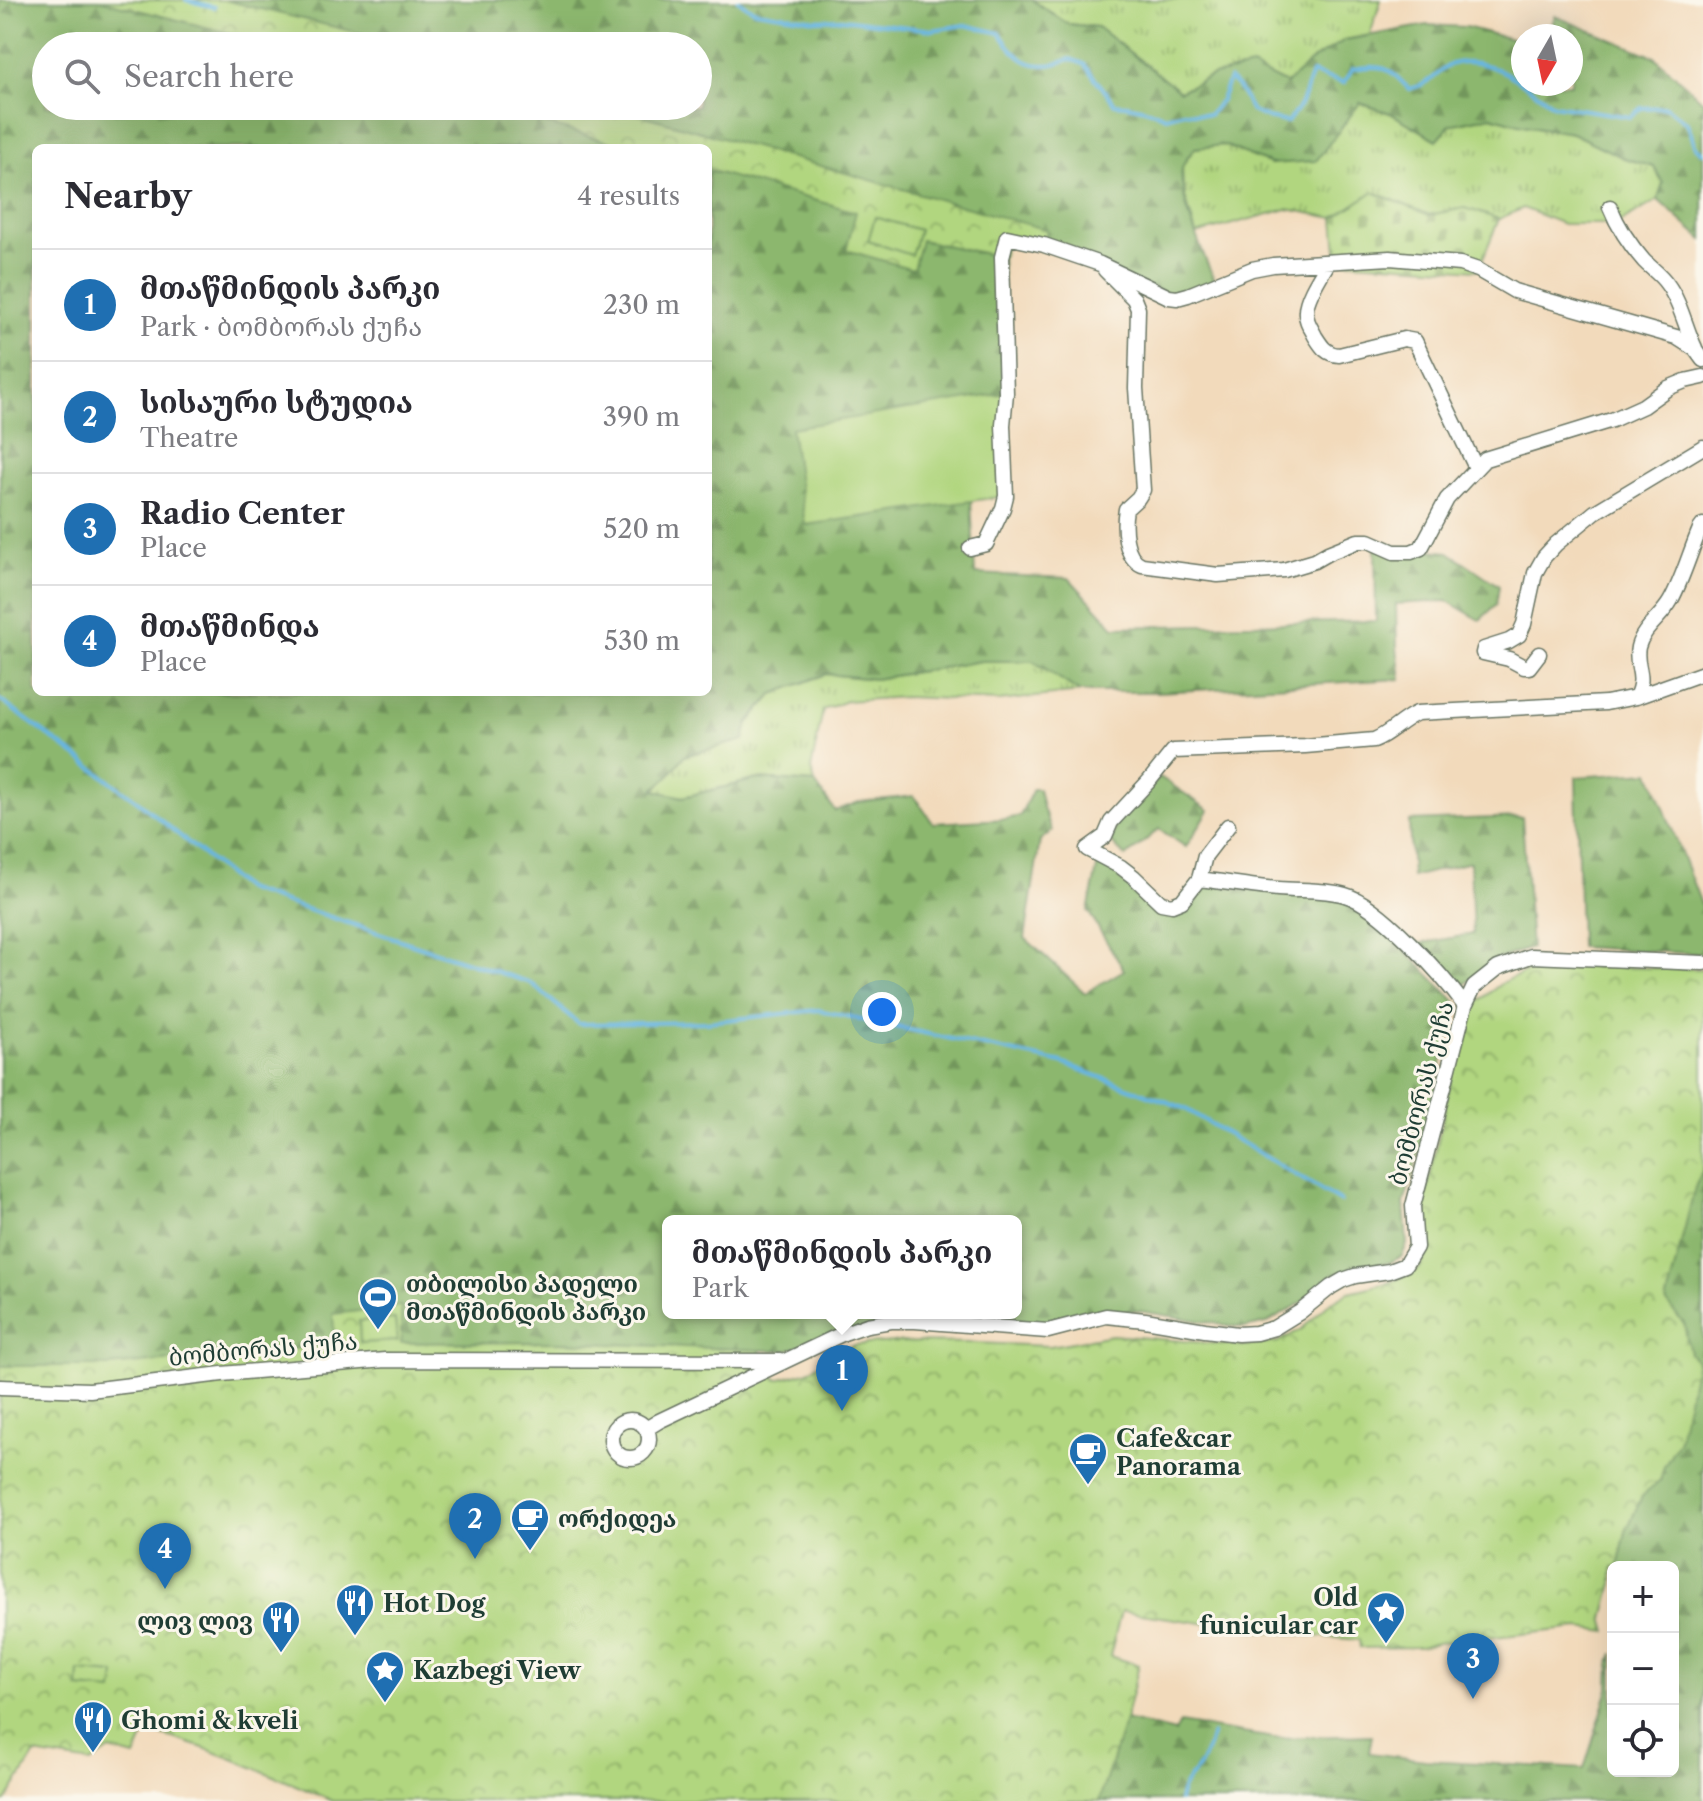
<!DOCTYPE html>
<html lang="en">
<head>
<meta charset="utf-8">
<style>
  :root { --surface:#fff; --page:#f7f7f7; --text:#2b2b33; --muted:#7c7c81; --line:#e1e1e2; --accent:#1f6fb2 }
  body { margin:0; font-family:"Libre Caslon Text","Noto Serif Georgian",serif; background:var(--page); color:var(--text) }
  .controls { position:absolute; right:24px; bottom:24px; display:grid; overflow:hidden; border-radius:12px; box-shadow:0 8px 32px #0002 }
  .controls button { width:72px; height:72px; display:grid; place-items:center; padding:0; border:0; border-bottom:2px solid var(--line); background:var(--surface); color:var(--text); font:40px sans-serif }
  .compass { position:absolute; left:1511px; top:24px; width:72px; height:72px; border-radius:50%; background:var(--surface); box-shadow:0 8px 32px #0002; rotate:189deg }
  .you { position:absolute; left:882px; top:1012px; width:28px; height:28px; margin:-20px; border:6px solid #fff; border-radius:50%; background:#1a73e8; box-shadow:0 0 0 12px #1a73e833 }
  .badge { display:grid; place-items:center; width:52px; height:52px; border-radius:50%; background:var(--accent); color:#fff; font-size:26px; font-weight:700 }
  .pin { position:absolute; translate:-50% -66px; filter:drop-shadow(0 2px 4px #0008) }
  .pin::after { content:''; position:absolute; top:42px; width:28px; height:24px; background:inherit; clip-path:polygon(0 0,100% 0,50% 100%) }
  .popup { position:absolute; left:662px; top:1215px; width:360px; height:104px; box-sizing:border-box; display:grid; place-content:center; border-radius:12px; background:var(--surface); filter:drop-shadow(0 2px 6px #0005); font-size:26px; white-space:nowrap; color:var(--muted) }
  .popup b { font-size:30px; color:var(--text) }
  .popup::after { content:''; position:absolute; left:50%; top:100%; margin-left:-16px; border:16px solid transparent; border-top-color:var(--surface) }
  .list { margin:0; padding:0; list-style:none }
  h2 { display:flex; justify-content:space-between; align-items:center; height:104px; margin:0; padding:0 32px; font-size:34px }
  h2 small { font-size:26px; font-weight:400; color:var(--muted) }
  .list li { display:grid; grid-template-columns:52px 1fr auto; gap:24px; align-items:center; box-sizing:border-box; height:112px; padding:0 32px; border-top:2px solid var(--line) }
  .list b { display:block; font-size:30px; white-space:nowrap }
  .list p { margin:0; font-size:26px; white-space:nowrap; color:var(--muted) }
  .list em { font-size:26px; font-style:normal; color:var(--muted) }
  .icon { flex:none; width:44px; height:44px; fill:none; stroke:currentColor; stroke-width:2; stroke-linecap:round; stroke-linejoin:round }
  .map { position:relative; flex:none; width:1703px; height:1801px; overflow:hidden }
  .search { position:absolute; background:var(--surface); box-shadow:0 8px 32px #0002; left:32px; top:32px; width:680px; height:88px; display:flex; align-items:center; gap:20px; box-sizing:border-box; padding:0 28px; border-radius:44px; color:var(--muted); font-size:30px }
  .panel { position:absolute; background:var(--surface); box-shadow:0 8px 32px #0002; left:32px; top:144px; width:680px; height:552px; border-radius:12px }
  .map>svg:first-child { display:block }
  .grass { fill:url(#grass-tufts); stroke:#688a5a; stroke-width:2 }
  .forest { fill:url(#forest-firs); stroke:#567a51; stroke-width:2; fill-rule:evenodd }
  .cemetery { fill:url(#cemetery-stones); stroke:#688a5a; stroke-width:2 }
  .park { fill:url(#park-crowns); stroke:#688a5a; stroke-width:2 }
  .garden { fill:#b1d67f; stroke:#688a5a; stroke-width:2 }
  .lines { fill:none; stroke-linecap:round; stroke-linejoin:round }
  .stream { stroke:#67b6e1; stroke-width:4 }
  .minor-casing { stroke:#697463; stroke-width:17 }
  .minor { stroke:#fff; stroke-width:14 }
  .labels { text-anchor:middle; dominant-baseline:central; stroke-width:6; stroke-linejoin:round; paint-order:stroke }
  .street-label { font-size:24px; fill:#1f3d34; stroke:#fbf7ec }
  .poi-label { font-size:24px; font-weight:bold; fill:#1f3d34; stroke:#fbf7ec; text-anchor:start }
</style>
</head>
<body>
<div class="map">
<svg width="1703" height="1801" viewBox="0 0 1703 1801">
  <defs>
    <pattern id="grass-tufts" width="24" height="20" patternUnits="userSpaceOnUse" patternTransform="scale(2)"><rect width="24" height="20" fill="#b1d67f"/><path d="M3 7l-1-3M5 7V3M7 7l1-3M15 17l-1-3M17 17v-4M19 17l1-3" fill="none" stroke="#8faf69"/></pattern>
    <pattern id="forest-firs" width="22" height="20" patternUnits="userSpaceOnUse" patternTransform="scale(2)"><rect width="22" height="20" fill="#8cb76e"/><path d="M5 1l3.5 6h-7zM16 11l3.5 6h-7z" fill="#72965b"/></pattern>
    <pattern id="cemetery-stones" width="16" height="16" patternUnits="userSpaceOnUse" patternTransform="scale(2)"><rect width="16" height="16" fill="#b1d67f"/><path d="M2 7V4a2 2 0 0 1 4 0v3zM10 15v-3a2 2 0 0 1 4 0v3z" fill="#8faf69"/></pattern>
    <pattern id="park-crowns" width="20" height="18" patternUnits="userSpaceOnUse" patternTransform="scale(2)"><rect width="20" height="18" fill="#b1d67f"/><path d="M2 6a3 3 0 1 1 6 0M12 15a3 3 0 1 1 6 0" fill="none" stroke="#8faf69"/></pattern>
  </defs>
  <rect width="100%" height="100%" fill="#fbf7ec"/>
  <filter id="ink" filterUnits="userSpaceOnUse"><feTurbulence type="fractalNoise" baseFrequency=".0125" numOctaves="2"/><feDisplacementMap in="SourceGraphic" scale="16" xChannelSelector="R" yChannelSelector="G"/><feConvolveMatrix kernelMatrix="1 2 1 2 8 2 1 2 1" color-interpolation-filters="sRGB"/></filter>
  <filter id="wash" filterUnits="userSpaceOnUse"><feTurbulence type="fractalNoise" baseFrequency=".006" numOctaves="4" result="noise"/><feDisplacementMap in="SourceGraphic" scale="32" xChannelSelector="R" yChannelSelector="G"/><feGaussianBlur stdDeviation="1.8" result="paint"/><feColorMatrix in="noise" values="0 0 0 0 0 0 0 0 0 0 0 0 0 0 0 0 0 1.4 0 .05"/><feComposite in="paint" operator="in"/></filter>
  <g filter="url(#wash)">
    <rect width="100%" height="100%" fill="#f2dabb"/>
    <path class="grass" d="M 1032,0 L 1381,0 L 1370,35 L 1345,40 L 1314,59 L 1286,85 L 1213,75 L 1180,91 L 1097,27 L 1068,24 Z
      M 1359,103 L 1390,113 L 1437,140 L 1450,125 L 1491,116 L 1523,125 L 1572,133 L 1624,158 L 1654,167 L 1663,183 L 1658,200 L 1617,224 L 1563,224 L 1523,208 L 1499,219 L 1465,208 L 1429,215 L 1373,192 L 1334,218 L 1287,209 L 1196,234 L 1183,189 L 1182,166 L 1195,148 L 1223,145 L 1271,164 Z
      M 981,661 L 1034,661 L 1080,692 L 999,701 L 905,697 L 846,701 L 823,710 L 811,769 L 815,783 L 758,779 L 683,797 L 653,791 L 667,778 L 684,756 L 743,740 L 748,723 L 773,694 L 826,674 L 875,679 Z"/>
    <path class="forest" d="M 0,0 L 99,0 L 281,46 L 46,46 L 46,106 L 484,106 L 631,148 L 36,148 L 36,692 L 708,692 L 708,170 L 857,212 L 847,250 L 913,269 L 920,240 L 1002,257 L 1006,393 L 806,525 L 971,500 L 975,574 L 1069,578 L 1114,627 L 1376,621 L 1375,544 L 1449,552 L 1499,586 L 1496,605 L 1480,620 L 1447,601 L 1396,604 L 1397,648 L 1401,679 L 1157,692 L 1080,692 L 1033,661 L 981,661 L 875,679 L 826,674 L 773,694 L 748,723 L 744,740 L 684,756 L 667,778 L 653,790 L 683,797 L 758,779 L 815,783 L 835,811 L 859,802 L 914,796 L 933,823 L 1006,819 L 1020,816 L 1033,789 L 1039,789 L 1043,808 L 1052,831 L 1040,840 L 1025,938 L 1085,993 L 1124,970 L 1088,911 L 1098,864 L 1120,874 L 1149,902 L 1168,912 L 1183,907 L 1201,884 L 1347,901 L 1365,910 L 1459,1005 L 1443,1057 L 1431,1117 L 1404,1203 L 1407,1244 L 1402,1256 L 1389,1263 L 1365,1265 L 1332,1275 L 1306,1300 L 1267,1323 L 1245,1328 L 1139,1311 L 1111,1311 L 1050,1326 L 931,1318 L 809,1343 L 784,1351 L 558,1342 L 401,1343 L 400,1306 L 336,1345 L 110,1366 L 0,1366 ZM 668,1221 L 1016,1221 L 1016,1313 L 668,1313 Z
      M 224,0 L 1032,0 L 1068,24 L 1097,27 L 1180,91 L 1213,75 L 1252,67 L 1286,84 L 1314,59 L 1345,40 L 1427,25 L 1466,27 L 1523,42 L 1523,84 L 1571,84 L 1571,36 L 1548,36 L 1555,16 L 1655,57 L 1703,101 L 1703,240 L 1658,200 L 1663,183 L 1654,167 L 1624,158 L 1572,133 L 1523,125 L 1491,116 L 1450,125 L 1437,140 L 1390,113 L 1360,103 L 1316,161 L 1271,164 L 1224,145 L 1195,148 C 1190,154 1183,162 1182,169 C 1178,196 1204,258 1216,283 L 1177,298 L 1044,245 L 1046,230 L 609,106 L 698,106 L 698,46 L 412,46 Z
      M 1650,772 L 1703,909 L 1703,954 L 1580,947 L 1576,777 Z
      M 1160,777 L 1209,810 L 1186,847 L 1159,829 L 1126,857 L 1111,842 L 1116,823 Z
      M 1522,817 L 1531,948 L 1494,960 L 1458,990 L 1418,944 L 1473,934 L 1470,862 L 1412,877 L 1409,821 Z
      M 1703,1169 L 1703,1801 L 1099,1801 L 1125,1720 L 1175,1732 L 1180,1723 L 1274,1738 L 1372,1735 L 1369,1753 L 1425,1760 L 1584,1769 L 1609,1689 L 1610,1662 L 1613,1653 L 1613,1771 L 1673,1771 L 1673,1567 L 1618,1567 L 1626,1531 L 1642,1496 L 1660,1481 L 1664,1466 L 1678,1442 L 1690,1354 L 1684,1324 L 1666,1302 L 1695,1187 Z"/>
    <path class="cemetery" d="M 1373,192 L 1429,215 L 1465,208 L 1499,219 L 1478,270 L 1338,261 L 1334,218 Z"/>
    <path class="park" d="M 99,0 L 224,0 L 412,46 L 281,46 Z
      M 484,106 L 609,106 L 1047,230 L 1044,245 L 1008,237 L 1002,257 L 921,240 L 913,269 L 846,250 L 856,212 L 708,170 L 708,148 L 631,148 Z
      M 1556,966 L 1703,969 L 1703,1169 L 1695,1187 L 1666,1302 L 1684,1324 L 1690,1354 L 1697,1360 L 1678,1442 L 1664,1466 L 1660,1481 L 1642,1496 L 1626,1531 L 1618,1567 L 1613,1567 L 1613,1584 L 1604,1618 L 1608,1632 L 1579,1628 L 1437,1643 L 1420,1647 L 1360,1648 L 1359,1640 L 1257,1631 L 1121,1611 L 1110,1656 L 1139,1665 L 1125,1720 L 1099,1801 L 333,1801 C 271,1775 210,1746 146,1731 L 135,1757 L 110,1750 L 91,1763 L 35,1754 L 6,1801 L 0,1801 L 0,1366 L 110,1366 L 335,1345 L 333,1314 L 401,1306 L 401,1343 L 558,1342 L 759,1350 L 777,1380 L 809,1371 L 826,1359 L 854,1345 L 894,1342 L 976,1343 L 1050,1346 L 1112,1335 L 1244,1346 L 1278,1342 L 1302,1329 L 1327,1305 L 1349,1292 L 1391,1282 L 1419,1269 L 1430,1249 L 1423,1218 L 1426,1196 L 1460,1038 L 1474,1005 L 1503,982 L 1533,969 Z"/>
    <path class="garden" d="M 875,217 L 919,230 L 911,255 L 868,241 Z
      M 1006,393 L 1006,496 L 805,525 L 791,428 Z
      M 395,1319 L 397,1341 L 360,1343 L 359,1321 Z
      M 79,1671 L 115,1674 L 113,1691 L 78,1688 Z"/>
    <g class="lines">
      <path class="stream" d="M 186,0 L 214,7
        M 738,0 L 744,5 L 756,11 L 815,20 L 842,19 L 932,30 L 965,25 L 1000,33 C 1019,63 1036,73 1070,59 L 1084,64 L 1115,104 C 1134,105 1149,109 1166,117 L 1184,112 L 1209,115 L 1221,100 L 1229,79 L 1238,87 L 1252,111 L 1267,118 L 1287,122 L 1300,106 L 1312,73 L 1344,83 L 1352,69 C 1384,65 1386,65 1409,89 C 1415,87 1422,86 1427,82 C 1436,77 1442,68 1452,64 C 1475,57 1505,70 1523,84
        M 1524,84 L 1554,105 L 1630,117 L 1641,108 L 1666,107 L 1687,123 L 1696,147 L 1703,153
        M 0,700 L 140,803 L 245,889 L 531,983 L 579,1024 L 707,1022 L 818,1010 L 1062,1063 L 1184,1108 L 1341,1202
        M 1179,1801 C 1184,1778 1188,1783 1199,1766 C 1206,1757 1209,1745 1212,1734"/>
    </g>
  </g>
  <g filter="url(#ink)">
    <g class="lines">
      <defs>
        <path id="minor" d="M 1610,207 C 1618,227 1630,245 1644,261 C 1652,269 1661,275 1667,284 C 1681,303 1685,327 1695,348
          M 1328,263 C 1321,275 1306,297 1306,311 C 1305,320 1311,328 1315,336 C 1322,347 1326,354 1339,355 L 1404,339 L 1415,341 L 1476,468
          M 1105,270 L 1134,299 L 1138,309 L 1136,388 L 1143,490 L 1138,498 L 1126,509 C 1123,526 1124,558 1142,565 L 1218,575 L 1284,570 L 1314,561 L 1328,553 L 1358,541 L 1369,541 L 1394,552 L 1411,552 L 1421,548 L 1447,499 L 1485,459 L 1612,420 L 1643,406 L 1668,388 L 1685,381 L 1703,377
          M 970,548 L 986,544 L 1003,508 L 1006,496 L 1003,425 L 1006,393 L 1002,257 L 1007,237 L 1044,245 L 1100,264 L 1169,297 L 1177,298 L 1188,295 L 1252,269 L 1273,265 L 1390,258 L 1460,264 L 1478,270 L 1514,291 L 1676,337 L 1695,349 L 1703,360
          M 1539,654 L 1529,667 L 1524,667 L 1509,659 L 1483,653 L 1484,649 L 1509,641 L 1519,635 L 1524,624 L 1535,573 L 1544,557 L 1556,544 L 1595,512 L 1703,447
          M 1636,697 C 1647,674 1634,667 1638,647 C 1643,628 1662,617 1671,600 C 1683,578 1690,552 1700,529 L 1703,525
          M 1087,849 L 1105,836 L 1111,822 L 1149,781 L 1173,751 L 1305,746 L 1374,740 C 1390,734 1401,720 1417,713 L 1606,703 L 1636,697 L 1703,673
          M 1087,849 L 1121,867 L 1134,877 L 1161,903 L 1172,905 L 1182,901 L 1199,879 L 1205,856 L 1228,826
          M 1199,879 C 1225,882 1252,887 1278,889 C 1300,891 1324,889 1345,895 C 1379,904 1443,976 1465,1006
          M 0,1387 L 90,1390 L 222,1374 L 385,1360 L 780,1361
          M611 1439a19 19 0 1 1 38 0a19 19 0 1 1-38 0Z
          M 646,1429 L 659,1421 L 844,1333 L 867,1325 L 891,1321 L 915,1321 L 1048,1331 L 1106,1316 L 1145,1320 L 1205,1330 L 1238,1334 L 1256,1333 L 1274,1328 L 1300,1312 L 1331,1287 L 1343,1280 L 1355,1276 L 1389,1271 L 1405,1265 L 1416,1247 L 1413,1206 L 1465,1006 L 1474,987 L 1498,968 L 1531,956 L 1703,963"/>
      </defs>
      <use href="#minor" class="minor-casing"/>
      <use href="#minor" class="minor"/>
    </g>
  </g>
  <defs>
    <symbol id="stadium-pin" viewBox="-11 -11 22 30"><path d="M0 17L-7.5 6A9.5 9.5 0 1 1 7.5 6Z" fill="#1f6fb2" stroke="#fbf7ec"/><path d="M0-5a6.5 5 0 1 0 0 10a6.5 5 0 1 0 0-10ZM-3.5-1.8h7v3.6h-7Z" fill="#fff"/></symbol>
    <symbol id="cafe-pin" viewBox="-11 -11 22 30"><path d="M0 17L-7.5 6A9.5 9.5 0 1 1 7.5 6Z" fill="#1f6fb2" stroke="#fbf7ec"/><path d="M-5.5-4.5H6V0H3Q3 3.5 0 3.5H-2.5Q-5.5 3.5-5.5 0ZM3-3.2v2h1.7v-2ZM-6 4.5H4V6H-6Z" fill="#fff"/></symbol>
    <symbol id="restaurant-pin" viewBox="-11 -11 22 30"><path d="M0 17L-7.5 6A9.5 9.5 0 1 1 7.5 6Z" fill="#1f6fb2" stroke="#fbf7ec"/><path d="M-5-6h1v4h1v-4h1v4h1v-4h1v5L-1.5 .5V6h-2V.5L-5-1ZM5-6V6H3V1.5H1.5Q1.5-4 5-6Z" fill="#fff"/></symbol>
    <symbol id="sight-pin" viewBox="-11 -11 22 30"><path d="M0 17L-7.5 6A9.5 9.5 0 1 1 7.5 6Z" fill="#1f6fb2" stroke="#fbf7ec"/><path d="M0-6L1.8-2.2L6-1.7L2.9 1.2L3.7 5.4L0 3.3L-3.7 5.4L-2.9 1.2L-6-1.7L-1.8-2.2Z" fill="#fff"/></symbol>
  </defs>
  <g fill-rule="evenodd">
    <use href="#stadium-pin" x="356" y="1275" width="44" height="60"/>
    <use href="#cafe-pin" x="1066" y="1430" width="44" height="60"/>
    <use href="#cafe-pin" x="508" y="1496" width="44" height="60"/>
    <use href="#restaurant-pin" x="333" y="1581" width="44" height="60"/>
    <use href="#sight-pin" x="1364" y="1589" width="44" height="60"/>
    <use href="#restaurant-pin" x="259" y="1598" width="44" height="60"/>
    <use href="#sight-pin" x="363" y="1648" width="44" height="60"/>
    <use href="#restaurant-pin" x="71" y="1698" width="44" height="60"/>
  </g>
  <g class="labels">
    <g class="street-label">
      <text transform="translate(1421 1093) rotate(-75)">ბომბორას ქუჩა</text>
      <text transform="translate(263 1349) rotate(-5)">ბომბორას ქუჩა</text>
    </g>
    <g class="poi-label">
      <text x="406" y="1283">თბილისი პადელი<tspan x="406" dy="28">მთაწმინდის პარკი</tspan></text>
      <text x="1116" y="1438">Cafe&amp;car<tspan x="1116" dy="28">Panorama</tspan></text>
      <text x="558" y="1518">ორქიდეა</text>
      <text x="1358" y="1597" text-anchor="end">Old<tspan x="1358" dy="28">funicular car</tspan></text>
      <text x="383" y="1603">Hot Dog</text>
      <text x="253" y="1620" text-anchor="end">ლივ ლივ</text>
      <text x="413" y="1670">Kazbegi View</text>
      <text x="121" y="1720">Ghomi &amp; kveli</text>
    </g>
  </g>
</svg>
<div class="controls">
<button>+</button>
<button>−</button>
<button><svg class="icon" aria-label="locate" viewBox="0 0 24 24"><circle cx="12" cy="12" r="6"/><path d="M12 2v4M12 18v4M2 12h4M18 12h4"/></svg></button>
</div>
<svg class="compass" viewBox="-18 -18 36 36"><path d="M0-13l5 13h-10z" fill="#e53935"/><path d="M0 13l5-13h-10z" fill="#7c7c81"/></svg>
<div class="you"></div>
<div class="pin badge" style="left:842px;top:1411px">1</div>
<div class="popup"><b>მთაწმინდის პარკი</b>Park</div>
<div class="pin badge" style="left:475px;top:1559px">2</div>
<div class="pin badge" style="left:1473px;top:1699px">3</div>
<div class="pin badge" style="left:165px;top:1589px">4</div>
<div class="search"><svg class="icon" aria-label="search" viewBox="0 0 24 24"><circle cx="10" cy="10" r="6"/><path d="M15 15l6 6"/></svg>Search here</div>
<section class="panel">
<h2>Nearby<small>4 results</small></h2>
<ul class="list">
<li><span class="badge">1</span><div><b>მთაწმინდის პარკი</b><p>Park · ბომბორას ქუჩა</p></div><em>230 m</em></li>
<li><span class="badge">2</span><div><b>სისაური სტუდია</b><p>Theatre</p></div><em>390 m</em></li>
<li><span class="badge">3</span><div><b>Radio Center</b><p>Place</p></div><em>520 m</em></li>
<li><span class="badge">4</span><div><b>მთაწმინდა</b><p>Place</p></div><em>530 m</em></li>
</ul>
</section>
</div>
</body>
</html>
